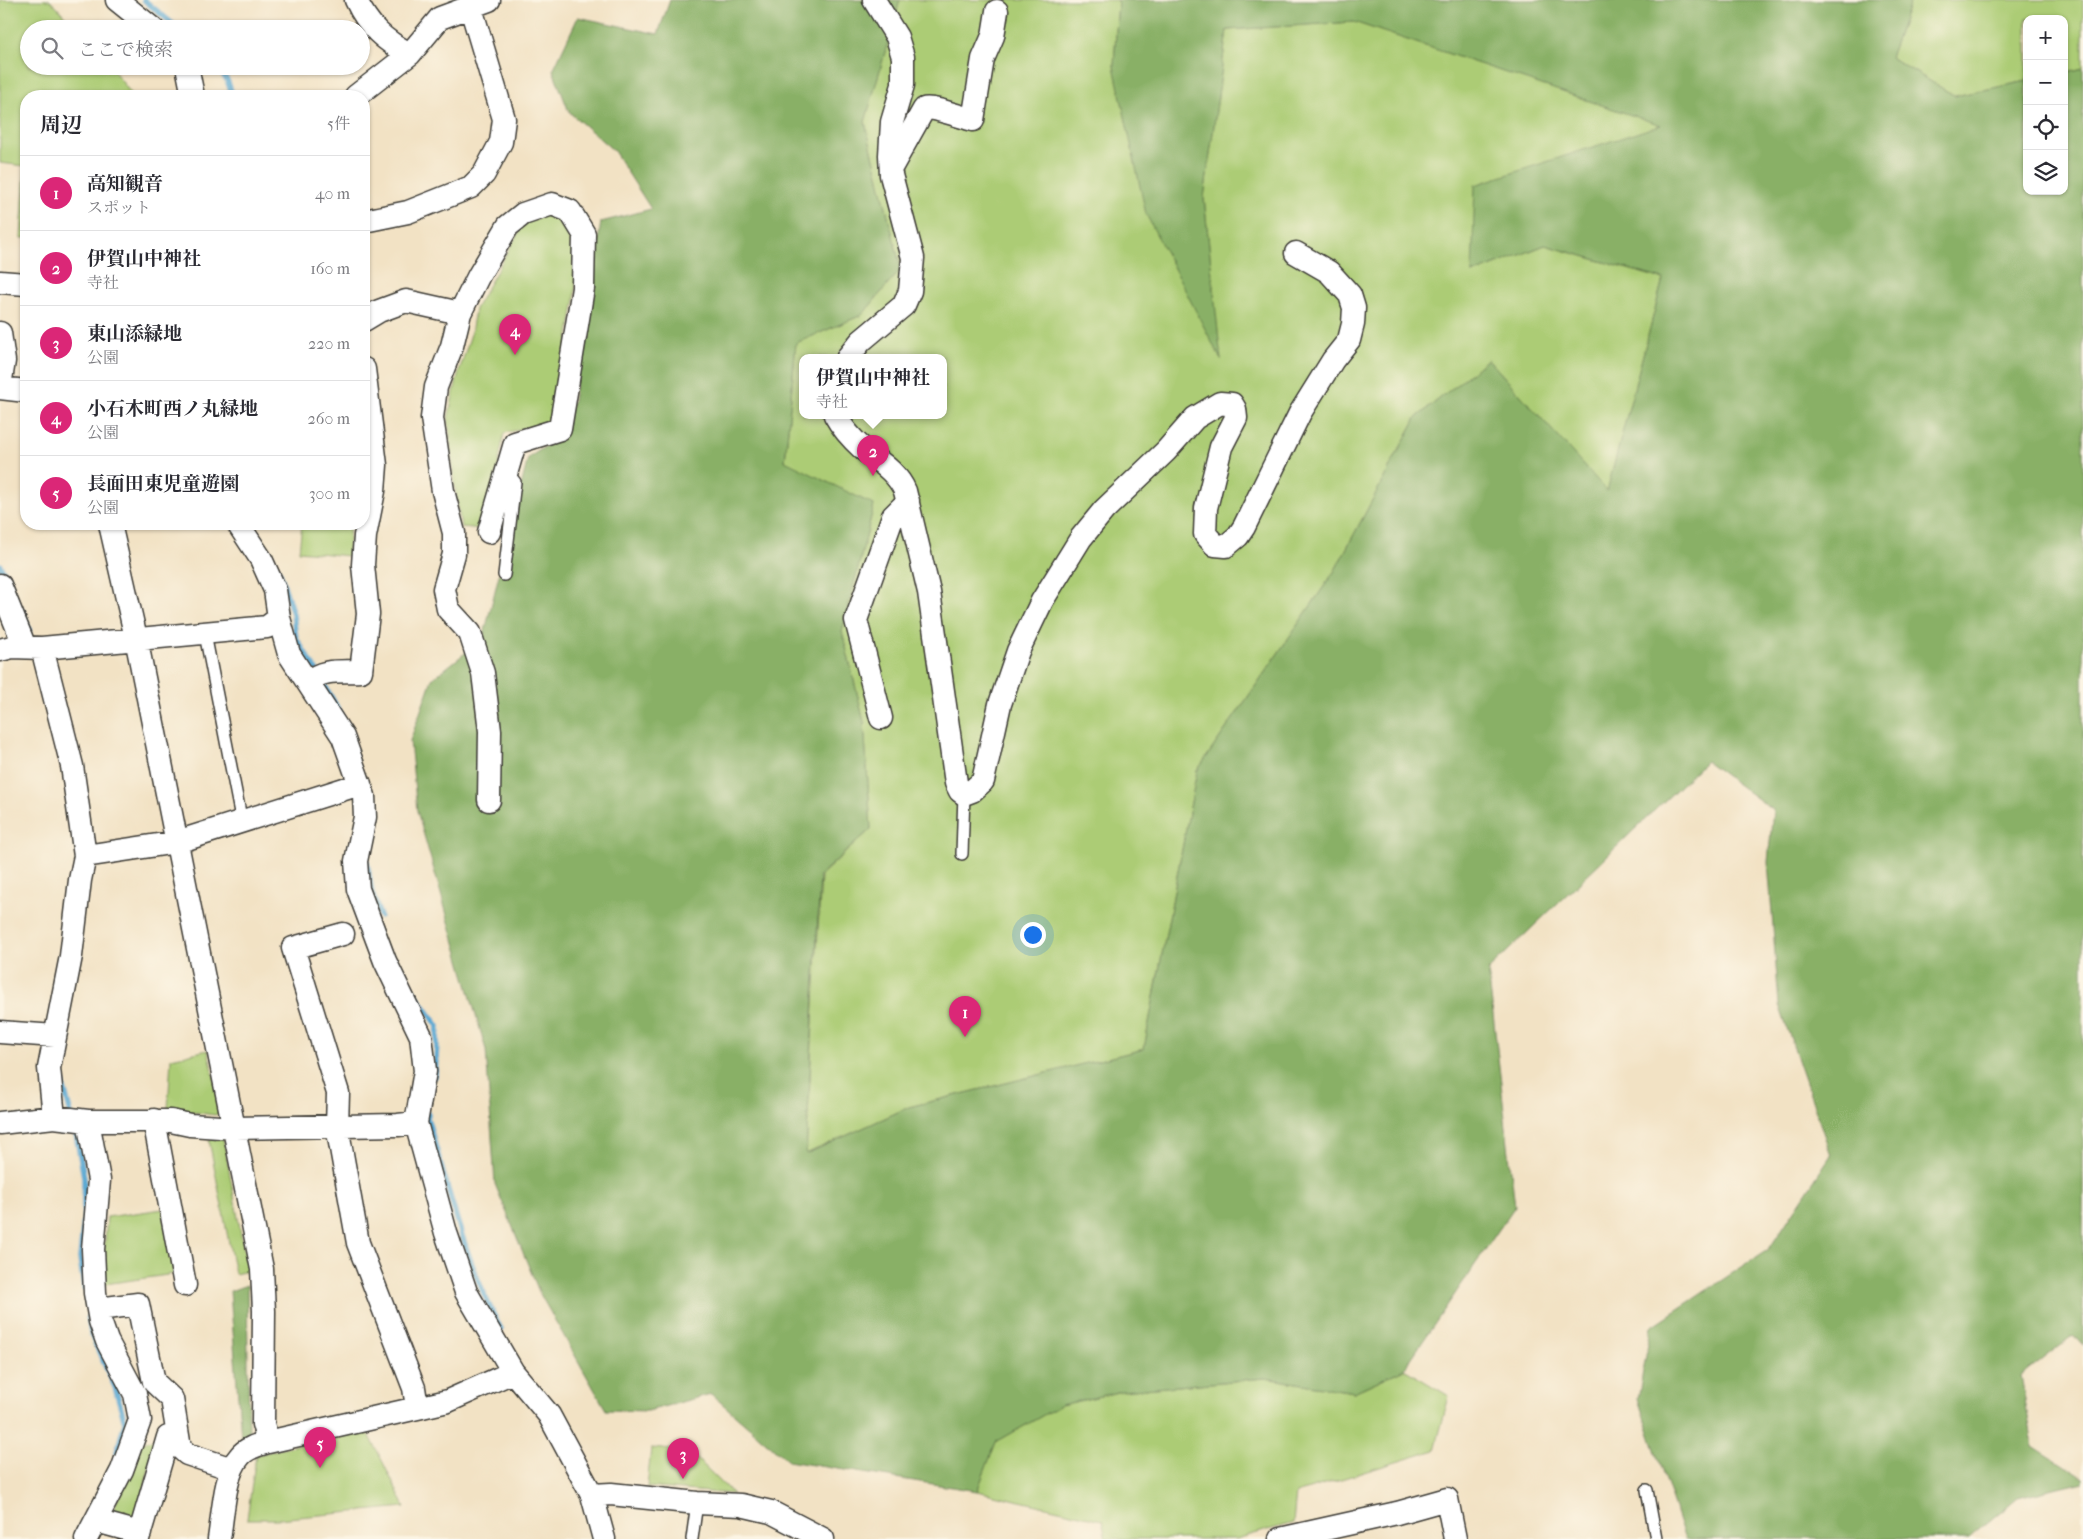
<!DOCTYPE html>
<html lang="ja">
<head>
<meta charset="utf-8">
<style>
  :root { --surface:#fff; --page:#f7f7f7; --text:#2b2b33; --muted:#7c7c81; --line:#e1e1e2; --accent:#db2777 }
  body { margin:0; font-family:"IM FELL French Canon","Noto Serif JP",serif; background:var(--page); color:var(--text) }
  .controls { position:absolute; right:15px; top:15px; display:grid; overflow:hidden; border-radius:10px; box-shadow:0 1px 4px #0004 }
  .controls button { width:45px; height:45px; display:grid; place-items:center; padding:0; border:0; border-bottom:1px solid var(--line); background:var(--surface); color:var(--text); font:25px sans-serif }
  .you { position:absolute; left:1032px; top:934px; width:18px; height:18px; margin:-12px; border:4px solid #fff; border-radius:50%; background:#1a73e8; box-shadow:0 0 0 8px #1a73e833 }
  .badge { display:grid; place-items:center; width:32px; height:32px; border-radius:50%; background:var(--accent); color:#fff; font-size:16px; font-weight:700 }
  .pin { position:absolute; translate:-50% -41px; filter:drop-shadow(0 1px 2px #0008) }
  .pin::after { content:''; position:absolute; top:26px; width:18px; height:15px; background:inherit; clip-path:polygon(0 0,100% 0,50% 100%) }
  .popup { position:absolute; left:799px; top:354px; width:148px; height:65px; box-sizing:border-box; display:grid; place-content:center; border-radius:10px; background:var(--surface); filter:drop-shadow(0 1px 4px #0005); font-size:16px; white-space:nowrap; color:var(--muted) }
  .popup b { font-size:19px; color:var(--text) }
  .popup::after { content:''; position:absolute; left:50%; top:100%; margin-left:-10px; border:10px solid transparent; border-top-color:var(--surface) }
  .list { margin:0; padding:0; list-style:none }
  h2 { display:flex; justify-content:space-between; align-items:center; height:65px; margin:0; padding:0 20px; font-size:21px }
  h2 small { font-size:16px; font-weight:400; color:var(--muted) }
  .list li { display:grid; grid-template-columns:32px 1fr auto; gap:15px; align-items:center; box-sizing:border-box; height:75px; padding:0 20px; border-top:1px solid var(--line) }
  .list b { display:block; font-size:19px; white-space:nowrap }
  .list p { margin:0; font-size:16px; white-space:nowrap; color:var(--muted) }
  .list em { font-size:16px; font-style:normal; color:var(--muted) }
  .icon { flex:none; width:28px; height:28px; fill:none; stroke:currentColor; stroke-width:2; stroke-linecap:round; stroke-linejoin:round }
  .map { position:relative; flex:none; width:2083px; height:1539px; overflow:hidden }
  .search { position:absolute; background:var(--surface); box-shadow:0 1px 4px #0004; left:20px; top:20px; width:350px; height:55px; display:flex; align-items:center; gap:12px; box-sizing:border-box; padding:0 18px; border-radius:28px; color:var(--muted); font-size:19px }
  .panel { position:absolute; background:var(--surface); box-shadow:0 1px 4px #0004; left:20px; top:90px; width:350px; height:440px; border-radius:20px }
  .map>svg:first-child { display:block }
  .green { fill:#accc74; stroke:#647448; fill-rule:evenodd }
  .forest { fill:#89b066; stroke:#526641 }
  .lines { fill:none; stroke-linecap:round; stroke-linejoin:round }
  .stream { stroke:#58a7d2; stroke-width:5.5 }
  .service-casing { stroke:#3c3a35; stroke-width:14 }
  .minor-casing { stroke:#3c3a35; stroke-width:25 }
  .service { stroke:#fff; stroke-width:11 }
  .minor { stroke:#fff; stroke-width:22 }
</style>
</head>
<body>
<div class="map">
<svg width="2083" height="1539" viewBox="0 0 2083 1539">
  <rect width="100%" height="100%" fill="#fcf5e5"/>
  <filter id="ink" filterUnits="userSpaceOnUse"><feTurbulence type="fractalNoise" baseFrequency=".02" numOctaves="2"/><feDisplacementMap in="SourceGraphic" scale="10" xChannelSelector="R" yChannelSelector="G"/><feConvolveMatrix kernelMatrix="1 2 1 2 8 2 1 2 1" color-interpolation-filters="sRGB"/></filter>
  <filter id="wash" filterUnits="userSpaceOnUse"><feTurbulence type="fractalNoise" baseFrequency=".0096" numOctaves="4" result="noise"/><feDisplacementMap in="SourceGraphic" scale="20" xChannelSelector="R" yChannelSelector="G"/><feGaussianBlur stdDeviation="1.12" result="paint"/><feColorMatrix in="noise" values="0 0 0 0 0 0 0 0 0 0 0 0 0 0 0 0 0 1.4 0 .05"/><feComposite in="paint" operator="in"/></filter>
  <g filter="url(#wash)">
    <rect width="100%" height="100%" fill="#f2e2c4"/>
    <path class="green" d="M 0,0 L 50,0 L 77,29 L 29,29 L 29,66 L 110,66 L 133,96 L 26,96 L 26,238 L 21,238 L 25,166 L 0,163 Z
      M 900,0 L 1118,0 L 1114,66 L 1220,358 L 1204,197 L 1227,30 L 1354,22 L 1662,125 L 1472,274 L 1545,245 L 1663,279 L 1607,492 L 1488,359 L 1416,418 L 1334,572 L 1197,771 L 1144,1049 L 909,1107 L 806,1154 L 821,875 L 871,829 L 864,722 L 842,631 L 874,505 L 785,462 L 796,343 L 862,315 L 901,269 L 865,122 ZM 803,357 L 943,357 L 943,415 L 803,415 Z
      M 1911,0 L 2083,0 L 2083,68 L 2064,73 L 2064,19 L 2027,19 L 2027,81 L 1955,96 L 1890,57 Z
      M 548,214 L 565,216 L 578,240 L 575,299 L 554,422 L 504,433 L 493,493 L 483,529 L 461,527 L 454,483 L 448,418 L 458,375 L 471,334 L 475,309 L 524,223 Z
      M 302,524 L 350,524 L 348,556 L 299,551 Z
      M 208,1050 L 222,1113 L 215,1115 L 168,1109 L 171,1058 Z
      M 223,1138 L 248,1271 L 235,1274 L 209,1140 Z
      M 163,1209 L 174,1274 L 105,1284 L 104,1254 L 107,1217 Z
      M 1404,1369 L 1449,1396 L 1435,1450 L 1296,1493 L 1293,1523 L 1236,1539 L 1106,1539 L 1102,1520 L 977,1491 L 996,1442 L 1061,1405 L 1122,1391 L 1265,1378 L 1354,1392 Z
      M 366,1428 L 405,1507 L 278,1519 L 247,1519 L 256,1455 Z
      M 152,1440 L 155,1442 L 136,1524 L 111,1515 L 141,1442 Z
      M 651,1448 L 689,1451 L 733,1494 L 647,1487 Z"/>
    <path class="forest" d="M 670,0 L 900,0 L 865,122 L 901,269 L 862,315 L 796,343 L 785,461 L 874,505 L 842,631 L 864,722 L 871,829 L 820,875 L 806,1154 L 909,1107 L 1144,1049 L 1197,771 L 1334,572 L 1416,418 L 1488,359 L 1607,491 L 1663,279 L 1545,245 L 1472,274 L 1475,185 L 1661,125 L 1354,22 L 1227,30 L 1204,198 L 1221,360 L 1146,214 L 1114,66 L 1118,0 L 1911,0 L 1890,57 L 1955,96 L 2027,81 L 2027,191 L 2064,191 L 2064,73 L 2083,68 L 2083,1346 L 2073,1335 L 2021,1376 L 2033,1446 L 2083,1478 L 2083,1482 L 2018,1498 L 1969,1539 L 1685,1539 L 1638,1399 L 1651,1327 L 1769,1249 L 1831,1155 L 1779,1005 L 1768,862 L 1773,810 L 1706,761 L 1488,970 L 1515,1206 L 1404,1369 L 1354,1392 L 1265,1378 L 1122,1391 L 1061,1405 L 996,1442 L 977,1491 L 788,1461 L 711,1394 L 648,1411 L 606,1410 L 540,1294 L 495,1184 L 486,1050 L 417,811 L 410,741 L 432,679 L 483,639 L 528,458 L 561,436 L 573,401 L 601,222 L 651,209 L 614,151 L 569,112 L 553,70 L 578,17 L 658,34 Z
      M 247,1285 L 249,1437 L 241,1438 L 230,1291 Z"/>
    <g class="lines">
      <path class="stream" d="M 144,0 L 179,29
        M 216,66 L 227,80 L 233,96
        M 274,564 L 280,573 L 293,614 L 296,638 L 316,670
        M 0,565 L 9,582
        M 22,611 L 29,630
        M 322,680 L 340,713
        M 367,862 L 372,892 L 380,916
        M 403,976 L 438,1026 L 435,1076
        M 62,1058 L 60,1073 L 71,1115
        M 428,1114 L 427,1118 C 449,1189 465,1263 501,1329
        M 74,1124 L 84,1177 L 84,1218 L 80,1258 L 84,1288
        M 88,1317 L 91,1334 L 115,1387 L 125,1422 L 117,1452
        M 758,1519 L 777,1527"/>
    </g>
  </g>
  <g filter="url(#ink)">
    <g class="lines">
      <defs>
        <path id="service" d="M 504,575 L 515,482 L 507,472
          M 205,634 L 242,823
          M 962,854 L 964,794
          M 1647,1490 L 1656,1539
          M 692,1539 L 697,1503"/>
        <path id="minor" d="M 117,0 L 153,29
          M 356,0 C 368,26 384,41 410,54
          M 187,66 L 193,96
          M 356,96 L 410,54 L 440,18 L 489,0
          M 891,168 L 924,109 C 932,106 961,117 973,120 L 983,59 L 993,36 L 997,11
          M 364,221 L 408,212 L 471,187 L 484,174 L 501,142 L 504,119 L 471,8
          M 0,282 L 26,284
          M 364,320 L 379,311 L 406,301 L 460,313
          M 0,333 L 4,361 L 0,386
          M 848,357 L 861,341 L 904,305 L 910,291 L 913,258 L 891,175 L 890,155 L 892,122 L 903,85 L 903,57 L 897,37 L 874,0
          M 0,388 L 26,391
          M 835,415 C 842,428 852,439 863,449 C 878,461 897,472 905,491 L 929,592 L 956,783 L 960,791 L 964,794 L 972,791 L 983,781 L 1000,704 L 1018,651 L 1042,601 L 1081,538 L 1104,510 L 1166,451 L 1195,418 L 1220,403 L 1232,404 L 1235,409 L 1236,418 L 1221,447 L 1206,508 L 1205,534 L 1215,545 L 1226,546 L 1238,536 L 1244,527 L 1300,413 L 1333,360 L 1349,340 L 1353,324 L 1354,308 L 1350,295 L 1329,272 L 1296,253
          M 110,524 L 136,638 L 262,1269 L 264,1311 L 263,1424 L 268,1442
          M 238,524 L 261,559 L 275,590 L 279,618 L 289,654 L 343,737 L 364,796 L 365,817 L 356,861 L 358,889 L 385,961 L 421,1036 L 425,1071 L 416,1123 L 446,1233 L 466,1292 L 513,1372 L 549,1415 L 592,1495 L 604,1539
          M 489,532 L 515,443 L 560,429 L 583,288 L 584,234 L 570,211 L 552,204 L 523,214 L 508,226 L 479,275 L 460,313 L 452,346 L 436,387 L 432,418 L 443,491 L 454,533 L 454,554 L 444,589 L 448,609 L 470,633 L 483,673 L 490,731 L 489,800
          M 0,585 L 25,647
          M 42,648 L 72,766 L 85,856 L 80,880 L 71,956 L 49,1068 L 54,1117
          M 0,650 L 12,647 L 42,648 L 267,627 L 279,618
          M 308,682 C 323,668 342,672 361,671 L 368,614 L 363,565 L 365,536 L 374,491 L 376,465 L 364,369
          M 881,718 L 856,620 L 893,516 L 908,501
          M 85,856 L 177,842 L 360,784
          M 343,934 L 293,948 L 338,1093 L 337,1126 L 358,1243 L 414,1388 L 417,1407
          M 0,1032 L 55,1036
          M 154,1120 L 185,1285
          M 0,1123 L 54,1117 L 88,1121 L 171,1121 L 190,1125 L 235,1128 L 398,1125 L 416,1123
          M 98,1309 L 138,1304 L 154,1382 L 172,1399 L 180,1448
          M 169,1438 L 187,1454 L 232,1469
          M 592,1495 L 611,1494 L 697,1503 L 741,1505 L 771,1512 L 823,1539
          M 96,1521 L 140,1533
          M 86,1539 L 122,1470 L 140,1420 L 135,1394 L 107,1341 L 100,1321 L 95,1293 L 93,1249 L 99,1180 L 88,1121
          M 138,1539 L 168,1437
          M 219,1539 C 223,1516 224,1473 240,1456 C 246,1448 258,1445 268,1442 L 448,1401 L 513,1372
          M 1280,1539 L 1397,1513 L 1447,1499 L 1455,1539"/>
      </defs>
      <use href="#service" class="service-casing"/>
      <use href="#minor" class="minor-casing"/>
      <use href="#service" class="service"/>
      <use href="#minor" class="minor"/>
    </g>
  </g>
</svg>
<div class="controls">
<button>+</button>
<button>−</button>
<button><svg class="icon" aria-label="locate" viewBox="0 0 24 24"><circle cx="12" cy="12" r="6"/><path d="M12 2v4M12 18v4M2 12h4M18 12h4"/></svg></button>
<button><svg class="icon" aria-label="layers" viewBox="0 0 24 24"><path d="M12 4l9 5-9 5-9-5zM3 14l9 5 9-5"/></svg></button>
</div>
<div class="you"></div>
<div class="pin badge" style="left:965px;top:1037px">1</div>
<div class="pin badge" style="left:873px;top:476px">2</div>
<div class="popup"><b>伊賀山中神社</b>寺社</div>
<div class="pin badge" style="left:683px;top:1479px">3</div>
<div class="pin badge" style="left:515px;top:355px">4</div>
<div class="pin badge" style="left:320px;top:1468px">5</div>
<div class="search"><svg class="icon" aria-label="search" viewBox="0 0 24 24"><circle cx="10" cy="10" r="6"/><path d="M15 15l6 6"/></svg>ここで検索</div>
<section class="panel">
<h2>周辺<small>5件</small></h2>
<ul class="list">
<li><span class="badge">1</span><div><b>高知観音</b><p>スポット</p></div><em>40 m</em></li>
<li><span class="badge">2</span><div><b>伊賀山中神社</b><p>寺社</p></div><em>160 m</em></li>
<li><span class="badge">3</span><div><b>東山添緑地</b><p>公園</p></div><em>220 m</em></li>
<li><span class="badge">4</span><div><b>小石木町西ノ丸緑地</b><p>公園</p></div><em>260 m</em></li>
<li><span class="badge">5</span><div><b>長面田東児童遊園</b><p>公園</p></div><em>300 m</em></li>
</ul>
</section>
</div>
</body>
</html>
